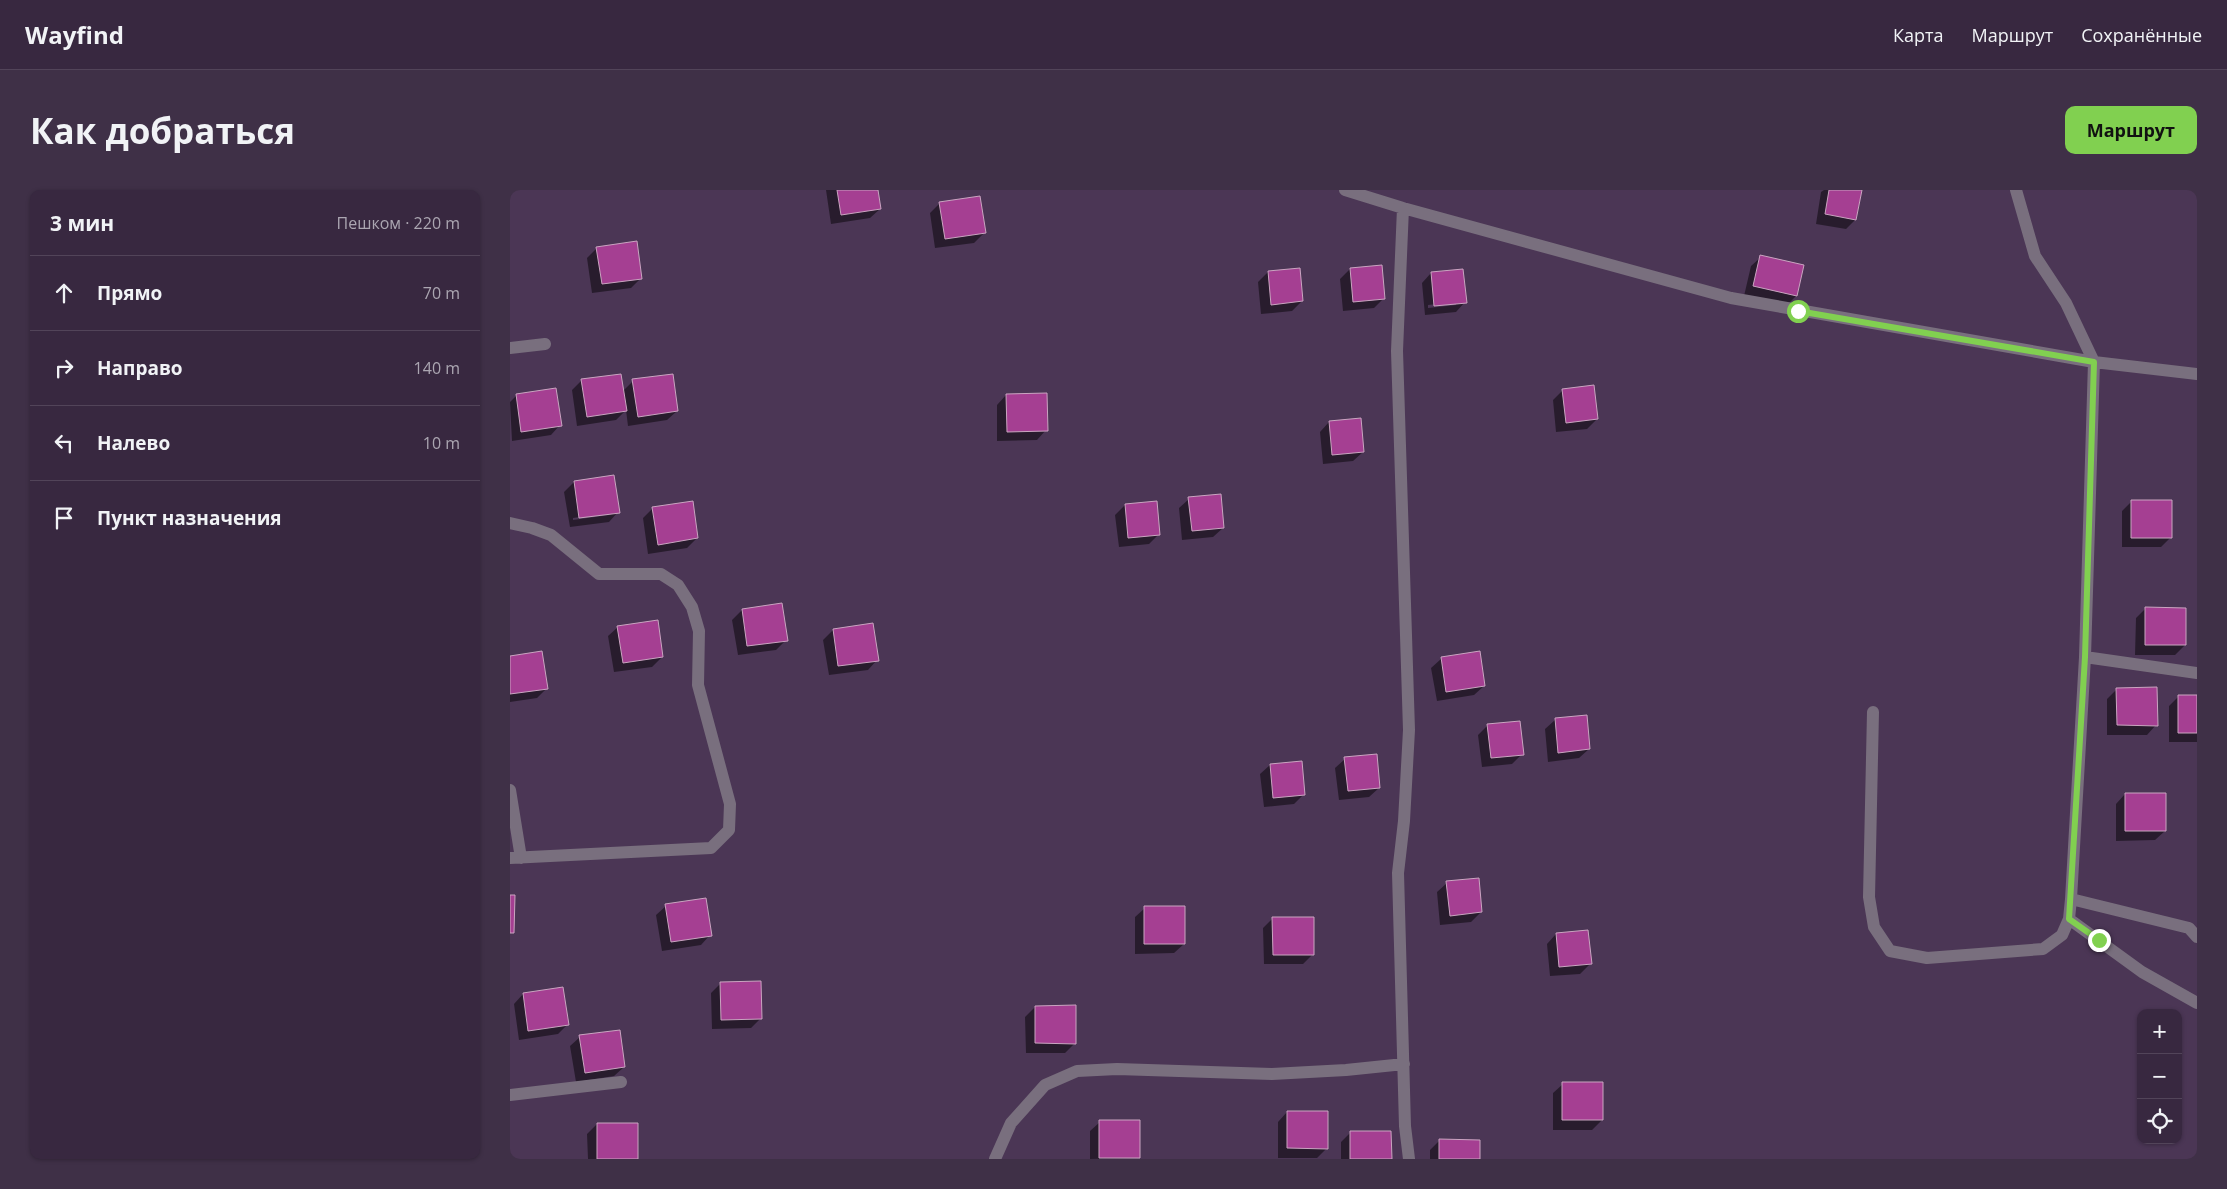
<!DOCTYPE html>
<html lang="ru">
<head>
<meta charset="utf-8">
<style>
  :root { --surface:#382840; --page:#3f3047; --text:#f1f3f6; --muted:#aba6b1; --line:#524459; --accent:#81d050 }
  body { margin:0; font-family:"Open Sans",sans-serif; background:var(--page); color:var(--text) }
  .controls { position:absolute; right:15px; bottom:15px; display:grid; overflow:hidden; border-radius:10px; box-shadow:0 1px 4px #0004 }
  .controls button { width:45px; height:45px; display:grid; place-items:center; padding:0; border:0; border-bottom:1px solid var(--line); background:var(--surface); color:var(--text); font:25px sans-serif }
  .stop { position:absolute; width:15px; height:15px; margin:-11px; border:4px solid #81d050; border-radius:50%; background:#fff }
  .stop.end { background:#81d050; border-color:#fff; box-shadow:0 1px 5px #0008 }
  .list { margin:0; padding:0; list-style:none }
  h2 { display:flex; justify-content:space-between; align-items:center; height:65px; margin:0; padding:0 20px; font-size:21px }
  h2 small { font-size:16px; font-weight:400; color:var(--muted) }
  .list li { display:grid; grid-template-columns:32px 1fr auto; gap:15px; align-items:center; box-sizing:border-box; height:75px; padding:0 20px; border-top:1px solid var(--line) }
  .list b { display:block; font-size:19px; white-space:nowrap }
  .list em { font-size:16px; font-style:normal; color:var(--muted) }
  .icon { flex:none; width:28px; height:28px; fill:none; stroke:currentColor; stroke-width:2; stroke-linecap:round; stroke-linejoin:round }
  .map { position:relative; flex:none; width:1687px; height:969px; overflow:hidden; border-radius:10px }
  header { display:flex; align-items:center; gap:30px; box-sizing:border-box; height:70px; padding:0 25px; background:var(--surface); border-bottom:1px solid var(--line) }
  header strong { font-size:24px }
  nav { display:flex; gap:28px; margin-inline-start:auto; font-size:18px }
  .intro { display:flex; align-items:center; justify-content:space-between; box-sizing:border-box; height:120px; padding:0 30px }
  h1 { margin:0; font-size:35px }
  .button { padding:12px 22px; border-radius:10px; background:var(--accent); color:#111; font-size:18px; font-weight:700 }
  main { display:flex; gap:30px; padding:0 30px }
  aside { flex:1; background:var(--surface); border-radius:10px; box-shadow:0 1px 4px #0004 }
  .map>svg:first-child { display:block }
  .shadow { fill:#0007; fill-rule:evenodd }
  .building { fill:#a53f92; stroke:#caa5c1 }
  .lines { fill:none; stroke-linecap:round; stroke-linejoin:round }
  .minor { stroke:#796f7e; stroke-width:12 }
  .route { stroke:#81d050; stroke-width:6 }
</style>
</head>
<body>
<header>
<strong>Wayfind</strong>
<nav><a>Карта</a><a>Маршрут</a><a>Сохранённые</a></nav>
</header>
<div class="intro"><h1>Как добраться</h1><a class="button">Маршрут</a></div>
<main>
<aside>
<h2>3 мин<small>Пешком · 220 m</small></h2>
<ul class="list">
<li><svg class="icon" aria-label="ahead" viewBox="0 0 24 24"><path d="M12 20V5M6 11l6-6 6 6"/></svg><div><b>Прямо</b></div><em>70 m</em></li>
<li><svg class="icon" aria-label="right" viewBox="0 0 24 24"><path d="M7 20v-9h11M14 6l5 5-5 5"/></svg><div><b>Направо</b></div><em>140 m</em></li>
<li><svg class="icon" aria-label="left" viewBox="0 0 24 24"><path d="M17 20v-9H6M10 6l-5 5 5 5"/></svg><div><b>Налево</b></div><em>10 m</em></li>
<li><svg class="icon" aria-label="arrive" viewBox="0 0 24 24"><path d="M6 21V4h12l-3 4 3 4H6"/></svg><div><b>Пункт назначения</b></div></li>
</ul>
</aside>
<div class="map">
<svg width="1687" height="969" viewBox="0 0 1687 969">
  <rect width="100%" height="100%" fill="#4b3655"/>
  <path class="shadow" d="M 316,0 L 367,0 L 370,19 L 360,28 L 321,34 Z
    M 1314,0 L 1351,0 L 1345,30 L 1336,39 L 1306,34 L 1311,2 Z
    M 430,13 L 474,43 L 464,53 L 425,58 L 420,23 Z
    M 87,58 L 131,88 L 121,98 L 82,103 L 77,68 Z
    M 1251,67 L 1293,76 L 1286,106 L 1276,116 L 1234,106 L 1241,76 Z
    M 871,76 L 874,108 L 864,118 L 833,121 L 830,89 L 840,79 Z
    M 758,82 L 792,111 L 782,121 L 751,124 L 748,92 Z
    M 921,83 L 955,112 L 946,122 L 915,125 L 912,93 ZM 946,112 L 946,115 L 918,118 L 918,115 Z
    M 71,191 L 113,201 L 123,191 L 167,221 L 157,230 L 118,236 L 116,220 L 106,230 L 67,236 L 62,200 Z
    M 45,200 L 50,235 L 41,245 L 2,251 L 0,212 L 6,206 Z
    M 1053,200 L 1087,229 L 1077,239 L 1046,242 L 1043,210 Z
    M 496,205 L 536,240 L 527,250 L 487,251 L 487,215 Z
    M 819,232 L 853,262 L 843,271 L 813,274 L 810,242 Z
    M 103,287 L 108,322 L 99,332 L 60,337 L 54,302 L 64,292 ZM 99,323 L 99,325 L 63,330 L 63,328 Z
    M 679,309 L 713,338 L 703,347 L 672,350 L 669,318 Z
    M 1622,311 L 1661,347 L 1651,357 L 1612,357 L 1612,321 Z
    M 615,315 L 649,344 L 639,354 L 609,357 L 605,325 Z
    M 143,318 L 187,348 L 177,358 L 138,364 L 133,328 Z
    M 1635,419 L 1675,455 L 1665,465 L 1625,465 L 1626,428 Z
    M 232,420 L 276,450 L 266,460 L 228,465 L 222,430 Z
    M 362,434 L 367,470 L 358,480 L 319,485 L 313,450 L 323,440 Z
    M 108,437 L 152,467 L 142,477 L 104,482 L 98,446 Z
    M 0,467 L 36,499 L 27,508 L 0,512 Z
    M 931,469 L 974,496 L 964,505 L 927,511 L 921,478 Z
    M 1607,499 L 1646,535 L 1637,545 L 1597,545 L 1597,509 Z
    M 1669,506 L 1687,506 L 1687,552 L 1659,552 L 1659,516 Z
    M 1076,527 L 1079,559 L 1069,568 L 1038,572 L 1035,539 L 1045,530 Z
    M 978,535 L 1012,564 L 1002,574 L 972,577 L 968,545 Z
    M 835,569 L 869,598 L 859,607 L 829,610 L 825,578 Z
    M 760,575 L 794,604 L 784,614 L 754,617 L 750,584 Z
    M 1615,604 L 1655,641 L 1645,650 L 1606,651 L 1606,614 Z
    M 937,693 L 971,722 L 961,732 L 930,735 L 927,702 Z
    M 156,716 L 200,745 L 191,755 L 152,761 L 146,725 Z
    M 635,718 L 674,754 L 664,763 L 625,764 L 625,727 Z
    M 763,728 L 802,765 L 793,774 L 754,774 L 753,738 Z
    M 1046,744 L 1080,774 L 1070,784 L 1040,786 L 1037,754 Z
    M 211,793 L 251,828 L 241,838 L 202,839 L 201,803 Z
    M 13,804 L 58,834 L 48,844 L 9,850 L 4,814 Z
    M 525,817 L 565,853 L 555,863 L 516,863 L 515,827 Z
    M 70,847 L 114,877 L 104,886 L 66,892 L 60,856 Z
    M 1053,894 L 1092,930 L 1082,940 L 1043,940 L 1043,903 Z
    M 777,922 L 817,958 L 807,968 L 768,968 L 768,932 Z
    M 590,932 L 629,968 L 580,969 L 580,941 Z
    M 87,934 L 127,969 L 78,969 L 77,944 Z
    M 841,942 L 880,969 L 831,969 L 831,952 Z
    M 930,950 L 969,969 L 920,969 L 920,960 Z"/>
  <path class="building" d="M 327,0 L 368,0 L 371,19 L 331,25 Z
    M 1319,0 L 1352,0 L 1346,30 L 1315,24 Z
    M 470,6 L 476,43 L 435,49 L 429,12 Z
    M 127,51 L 132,89 L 92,94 L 86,57 Z
    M 1250,65 L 1294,75 L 1287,106 L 1243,96 Z
    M 872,75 L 875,109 L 843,112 L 840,78 Z
    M 790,78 L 793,111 L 761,115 L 758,81 Z
    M 953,79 L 957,113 L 924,116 L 921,82 Z
    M 111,184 L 117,221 L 77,227 L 71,189 Z
    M 163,184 L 168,221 L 128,227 L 122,189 Z
    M 1084,195 L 1088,229 L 1056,233 L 1052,199 Z
    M 46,198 L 52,236 L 11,242 L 6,204 Z
    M 537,203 L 538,241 L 497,242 L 496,204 Z
    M 851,228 L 854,262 L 822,265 L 819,231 Z
    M 104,285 L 110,323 L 69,328 L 64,291 Z
    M 711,304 L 714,338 L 682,341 L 678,307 Z
    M 1621,310 L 1662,310 L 1662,348 L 1621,348 Z
    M 183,311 L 188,348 L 148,355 L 142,317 Z
    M 647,311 L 650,345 L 618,348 L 615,314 Z
    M 272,413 L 278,451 L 237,456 L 232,419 Z
    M 1635,417 L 1676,418 L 1676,455 L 1635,455 Z
    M 148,430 L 153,467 L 113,473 L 107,436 Z
    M 363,433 L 369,471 L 328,476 L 323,439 Z
    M 32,461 L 38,499 L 0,504 L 0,466 Z
    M 970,461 L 975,496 L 936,502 L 931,467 Z
    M 1647,497 L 1648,536 L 1607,535 L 1606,498 Z
    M 1668,505 L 1687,505 L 1687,543 L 1668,543 Z
    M 1077,525 L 1080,559 L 1048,563 L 1045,528 Z
    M 1010,531 L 1014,565 L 981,568 L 977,534 Z
    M 867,564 L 870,598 L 838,601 L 834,567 Z
    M 792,571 L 795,605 L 763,608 L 760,574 Z
    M 1615,603 L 1656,603 L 1656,641 L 1615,641 Z
    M 969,688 L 972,722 L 940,726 L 936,691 Z
    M 0,705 L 5,705 L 4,743 L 0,743 Z
    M 196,708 L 202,746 L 161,752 L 155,714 Z
    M 634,716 L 675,716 L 675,754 L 634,754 Z
    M 762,727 L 804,727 L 804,765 L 763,765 Z
    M 1078,740 L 1082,774 L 1049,777 L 1046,743 Z
    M 251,791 L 252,829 L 211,830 L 210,792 Z
    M 53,797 L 59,835 L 18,841 L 13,803 Z
    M 566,815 L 566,854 L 525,853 L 525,816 Z
    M 110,840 L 115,877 L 75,883 L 69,845 Z
    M 1052,892 L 1093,892 L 1093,930 L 1052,930 Z
    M 777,921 L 818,921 L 818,959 L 777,958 Z
    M 589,930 L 630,930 L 630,968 L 589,968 Z
    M 87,933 L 128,933 L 128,969 L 87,969 Z
    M 840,941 L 881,941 L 882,969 L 840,969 Z
    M 929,949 L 970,950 L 970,969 L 929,969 Z"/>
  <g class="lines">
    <path class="minor" d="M 835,0 L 893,18 L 1221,108 L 1584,172 L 1687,184
      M 893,18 L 887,161 L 899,540 L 894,631 L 888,683 L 895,936 L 899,969
      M 0,158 L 35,154
      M 0,333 L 22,338 L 41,345 L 89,384 L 151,384 L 168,395 L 182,417 L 189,441 L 188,495 L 220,614 L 219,640 L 201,658 L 0,668
      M 1575,467 L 1687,483
      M 1363,522 L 1359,707 L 1364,737 L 1380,761 L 1417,768 L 1533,759 L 1552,745 L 1559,729 L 1561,709 L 1575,467 L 1584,172 L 1556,113 L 1525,66 L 1506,0
      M 0,600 L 11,668
      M 1561,709 L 1679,738 L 1687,747
      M 1559,729 L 1632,782 L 1687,813
      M 0,905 L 111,892
      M 485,969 L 501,933 L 535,895 L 567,881 L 607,879 L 762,884 L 836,880 L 894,874"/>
  </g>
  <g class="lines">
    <path class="route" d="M 1288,121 L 1584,172 L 1575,467 L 1559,729 L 1589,750"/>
  </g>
</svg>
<div class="controls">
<button>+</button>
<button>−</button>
<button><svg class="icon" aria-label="locate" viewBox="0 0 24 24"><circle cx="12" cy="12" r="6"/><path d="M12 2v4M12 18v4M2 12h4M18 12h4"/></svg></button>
</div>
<div class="stop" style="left:1288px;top:121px"></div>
<div class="stop end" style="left:1589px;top:750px"></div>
</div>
</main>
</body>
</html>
